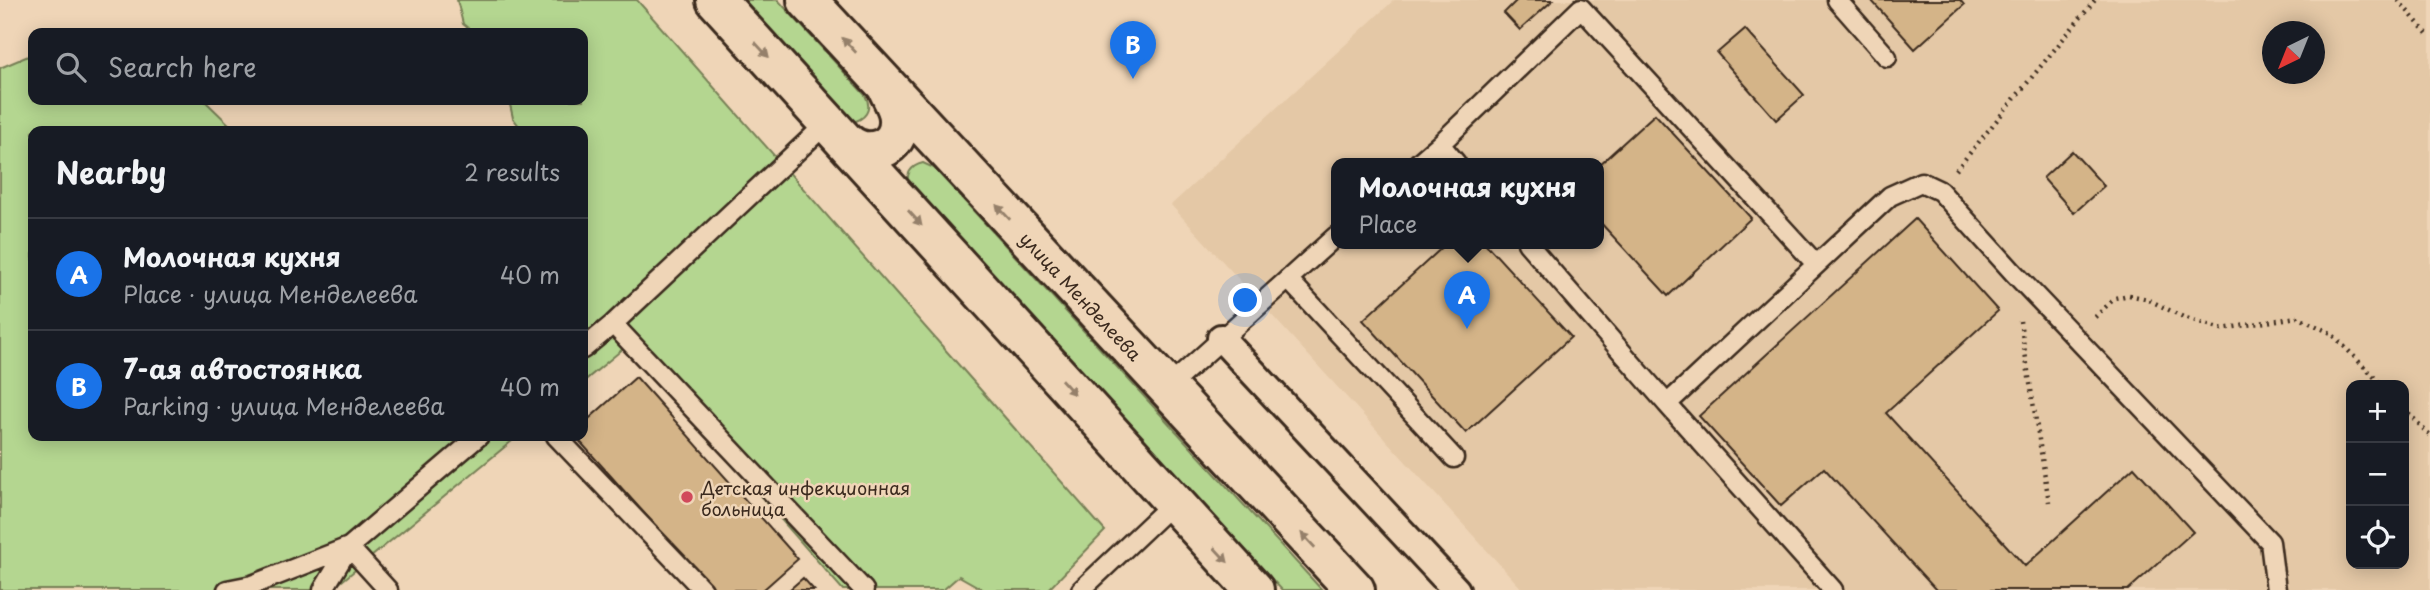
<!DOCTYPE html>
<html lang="en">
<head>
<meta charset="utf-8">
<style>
  :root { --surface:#171b24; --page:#20242c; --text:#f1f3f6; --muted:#9ea1a6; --line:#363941; --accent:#1a73e8 }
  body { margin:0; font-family:"Playpen Sans",sans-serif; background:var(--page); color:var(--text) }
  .controls { position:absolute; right:21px; bottom:21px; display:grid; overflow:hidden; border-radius:14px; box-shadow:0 4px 18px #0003 }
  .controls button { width:63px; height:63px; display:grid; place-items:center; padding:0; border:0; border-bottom:2px solid var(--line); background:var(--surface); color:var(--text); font:35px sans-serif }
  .compass { position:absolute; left:2262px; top:21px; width:63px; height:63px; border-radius:50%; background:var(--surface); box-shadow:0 4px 18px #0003; rotate:223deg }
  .you { position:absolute; left:1246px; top:301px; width:24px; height:24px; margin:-18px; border:5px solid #fff; border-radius:50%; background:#1a73e8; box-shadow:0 0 0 10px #1a73e833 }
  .badge { display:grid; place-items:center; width:46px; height:46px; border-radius:50%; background:var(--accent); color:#fff; font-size:23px; font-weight:700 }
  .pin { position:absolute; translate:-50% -58px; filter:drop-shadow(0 2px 4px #0008) }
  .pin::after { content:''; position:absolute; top:37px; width:24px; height:21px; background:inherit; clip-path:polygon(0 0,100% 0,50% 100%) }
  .popup { position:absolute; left:1331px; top:158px; width:273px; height:91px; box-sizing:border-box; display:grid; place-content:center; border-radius:14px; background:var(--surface); filter:drop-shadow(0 2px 5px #0005); font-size:23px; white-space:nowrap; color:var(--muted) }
  .popup b { font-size:26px; color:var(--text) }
  .popup::after { content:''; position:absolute; left:50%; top:100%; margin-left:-14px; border:14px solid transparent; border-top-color:var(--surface) }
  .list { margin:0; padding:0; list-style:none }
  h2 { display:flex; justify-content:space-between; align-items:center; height:91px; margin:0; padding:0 28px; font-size:30px }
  h2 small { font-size:23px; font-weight:400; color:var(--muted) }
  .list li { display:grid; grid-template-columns:46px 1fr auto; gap:21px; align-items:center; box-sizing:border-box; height:112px; padding:0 28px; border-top:2px solid var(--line) }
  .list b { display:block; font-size:26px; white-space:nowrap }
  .list p { margin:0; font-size:23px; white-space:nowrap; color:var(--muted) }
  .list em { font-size:23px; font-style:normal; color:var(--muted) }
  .icon { flex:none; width:38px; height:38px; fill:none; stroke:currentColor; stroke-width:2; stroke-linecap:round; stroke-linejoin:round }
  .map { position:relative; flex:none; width:2430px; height:590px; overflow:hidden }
  .search { position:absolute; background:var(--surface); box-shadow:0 4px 18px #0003; left:28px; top:28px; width:560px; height:77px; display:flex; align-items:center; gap:18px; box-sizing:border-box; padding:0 24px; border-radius:14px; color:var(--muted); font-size:26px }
  .panel { position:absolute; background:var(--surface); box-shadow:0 4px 18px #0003; left:28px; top:126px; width:560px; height:315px; border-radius:14px }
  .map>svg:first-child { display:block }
  .built { fill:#e4c8a6; fill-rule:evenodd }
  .green { fill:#b4d690; stroke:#788057; stroke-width:2 }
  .building { fill:#d4b488; stroke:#3b2a1e; stroke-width:2 }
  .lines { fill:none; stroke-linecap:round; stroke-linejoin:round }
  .service-casing { stroke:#3b2a1e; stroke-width:23 }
  .pedestrian-casing { stroke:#3b2a1e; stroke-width:32 }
  .tertiary-casing { stroke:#3b2a1e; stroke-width:44 }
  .path { stroke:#3b2a1e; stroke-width:4.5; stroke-dasharray:2 5; stroke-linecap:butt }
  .service { stroke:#efd5b7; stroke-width:18 }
  .pedestrian { stroke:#efd5b7; stroke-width:26 }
  .tertiary { stroke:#efd5b7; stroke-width:38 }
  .oneway { fill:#95806a }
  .poi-dot { fill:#d1495b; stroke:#efd5b7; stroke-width:2.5 }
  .labels { text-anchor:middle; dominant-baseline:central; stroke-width:5; stroke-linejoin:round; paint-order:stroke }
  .street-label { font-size:18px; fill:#3b2a1e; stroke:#efd5b7 }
  .poi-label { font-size:18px; fill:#3b2a1e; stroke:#efd5b7; text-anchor:start }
</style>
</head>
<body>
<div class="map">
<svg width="2430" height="590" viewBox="0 0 2430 590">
  <rect width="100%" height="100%" fill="#efd5b7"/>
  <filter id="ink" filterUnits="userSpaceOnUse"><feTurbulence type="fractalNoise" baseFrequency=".0143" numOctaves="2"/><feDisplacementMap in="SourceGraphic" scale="14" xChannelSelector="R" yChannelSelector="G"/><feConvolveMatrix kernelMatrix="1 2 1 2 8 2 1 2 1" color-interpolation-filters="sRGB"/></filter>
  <g filter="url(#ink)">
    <path class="built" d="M 1394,0 L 2430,0 L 2430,590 L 1523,590 L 1171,205 ZM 2272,32 L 2314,32 L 2314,74 L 2272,74 ZM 1336,163 L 1598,163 L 1598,243 L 1336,243 ZM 2351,385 L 2404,385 L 2404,564 L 2351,564 Z"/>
    <path class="green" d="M 457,0 L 637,0 L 1105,531 L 1048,590 L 984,590 L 959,576 L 943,590 L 843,590 L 697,424 L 624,348 L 583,382 L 583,131 L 523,131 L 513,118 L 509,100 L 583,100 L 583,33 L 474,33 L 463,24 Z
      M 737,0 L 778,0 L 865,95 C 871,106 869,116 856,121 L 847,119 Z
      M 33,54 L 33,100 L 204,100 L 236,131 L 33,131 L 33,436 L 518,436 L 331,590 L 0,590 L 0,68 Z
      M 923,163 L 934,168 L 1322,590 L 1282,590 L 909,187 C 905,175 910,166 923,163 Z"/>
    <path class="building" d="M 1517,0 L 1553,0 L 1520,30 L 1504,13 Z
      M 1871,0 L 1960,0 L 1964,5 L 1915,49 Z
      M 1745,29 L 1804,95 L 1776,120 L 1717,53 Z
      M 1655,114 L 1751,218 L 1668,296 L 1598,220 L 1598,166 Z
      M 2072,151 L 2104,186 L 2074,213 L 2043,178 Z
      M 1915,219 L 1998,311 L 1886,413 L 2025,566 L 2134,467 L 2193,532 L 2128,590 L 1936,590 L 1824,468 L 1781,506 L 1699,416 Z
      M 1447,243 L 1485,243 L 1571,337 L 1466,433 L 1363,320 Z
      M 636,377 L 798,559 L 763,590 L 713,590 L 575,436 L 583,436 L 583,424 Z
      M 803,578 L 814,590 L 789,590 Z"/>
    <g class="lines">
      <defs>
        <path id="service" d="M 1837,0 L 1887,57
          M 1440,144 L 1581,8 L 1816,264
          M 1418,163 L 1440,144 L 1456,163
          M 1527,243 L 1667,404 L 1890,196 L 1921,182 L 1940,191 L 2013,272 L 2270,542 L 2276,590
          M 1288,279 L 1454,458
          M 613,324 L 864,590
          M 583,349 L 613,324 L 828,122
          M 1166,389 L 1336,236
          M 1667,404 L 1833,590
          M 556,436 L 703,590
          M 227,590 L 252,585 L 349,547 L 388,590
          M 323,590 L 349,547 L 479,436
          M 1081,590 L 1173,503"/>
        <path id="pedestrian" d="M 1221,338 L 1456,590"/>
        <path id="tertiary" d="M 716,0 L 1254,590
          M 807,0 L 1355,590
          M 846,142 C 867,161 901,149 899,119 C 899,108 891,97 887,87"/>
      </defs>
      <use href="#service" class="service-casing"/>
      <use href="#pedestrian" class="pedestrian-casing"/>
      <use href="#tertiary" class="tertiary-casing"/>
      <path class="path" d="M 2398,0 L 2430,37
        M 1956,170 L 2095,0
        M 2095,317 L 2115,298 L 2129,295 L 2147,299 L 2183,317 L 2222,329 L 2297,317 L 2331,333 L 2382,385
        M 2020,321 L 2049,502
        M 2404,408 L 2430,436"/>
      <use href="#service" class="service"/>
      <use href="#pedestrian" class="pedestrian"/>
      <use href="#tertiary" class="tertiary"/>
    </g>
    <defs><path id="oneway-solid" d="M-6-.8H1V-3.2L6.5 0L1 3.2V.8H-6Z" transform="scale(1.75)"/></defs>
    <g class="oneway">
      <use href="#oneway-solid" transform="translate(849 45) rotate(-133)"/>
      <use href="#oneway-solid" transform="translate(762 50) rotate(47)"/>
      <use href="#oneway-solid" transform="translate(1003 212) rotate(-133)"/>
      <use href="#oneway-solid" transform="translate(915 218) rotate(48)"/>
      <use href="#oneway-solid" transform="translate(1068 387) rotate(48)"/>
      <use href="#oneway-solid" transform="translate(1308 540) rotate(-133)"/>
      <use href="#oneway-solid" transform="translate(1221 555) rotate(47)"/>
    </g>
  </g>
  <circle class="poi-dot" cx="687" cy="497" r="7"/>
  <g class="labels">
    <g class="street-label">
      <text transform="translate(1081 296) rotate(47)">улица Менделеева</text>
    </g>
    <g class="poi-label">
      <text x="701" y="487">Детская инфекционная<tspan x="701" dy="21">больница</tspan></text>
    </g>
  </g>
</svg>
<div class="controls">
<button>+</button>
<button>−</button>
<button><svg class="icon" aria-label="locate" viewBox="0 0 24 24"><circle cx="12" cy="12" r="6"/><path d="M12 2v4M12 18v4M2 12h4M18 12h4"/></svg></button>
</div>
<svg class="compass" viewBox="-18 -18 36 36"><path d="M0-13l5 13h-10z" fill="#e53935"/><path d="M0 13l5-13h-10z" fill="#9ea1a6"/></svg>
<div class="you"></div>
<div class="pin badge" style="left:1467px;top:329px">A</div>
<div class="popup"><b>Молочная кухня</b>Place</div>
<div class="pin badge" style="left:1133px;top:79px">B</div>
<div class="search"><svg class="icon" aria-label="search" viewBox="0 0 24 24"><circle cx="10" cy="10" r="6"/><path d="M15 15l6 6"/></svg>Search here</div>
<section class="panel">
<h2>Nearby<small>2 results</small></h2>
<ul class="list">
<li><span class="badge">A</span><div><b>Молочная кухня</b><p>Place · улица Менделеева</p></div><em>40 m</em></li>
<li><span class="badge">B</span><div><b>7-ая автостоянка</b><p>Parking · улица Менделеева</p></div><em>40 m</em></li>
</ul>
</section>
</div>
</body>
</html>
